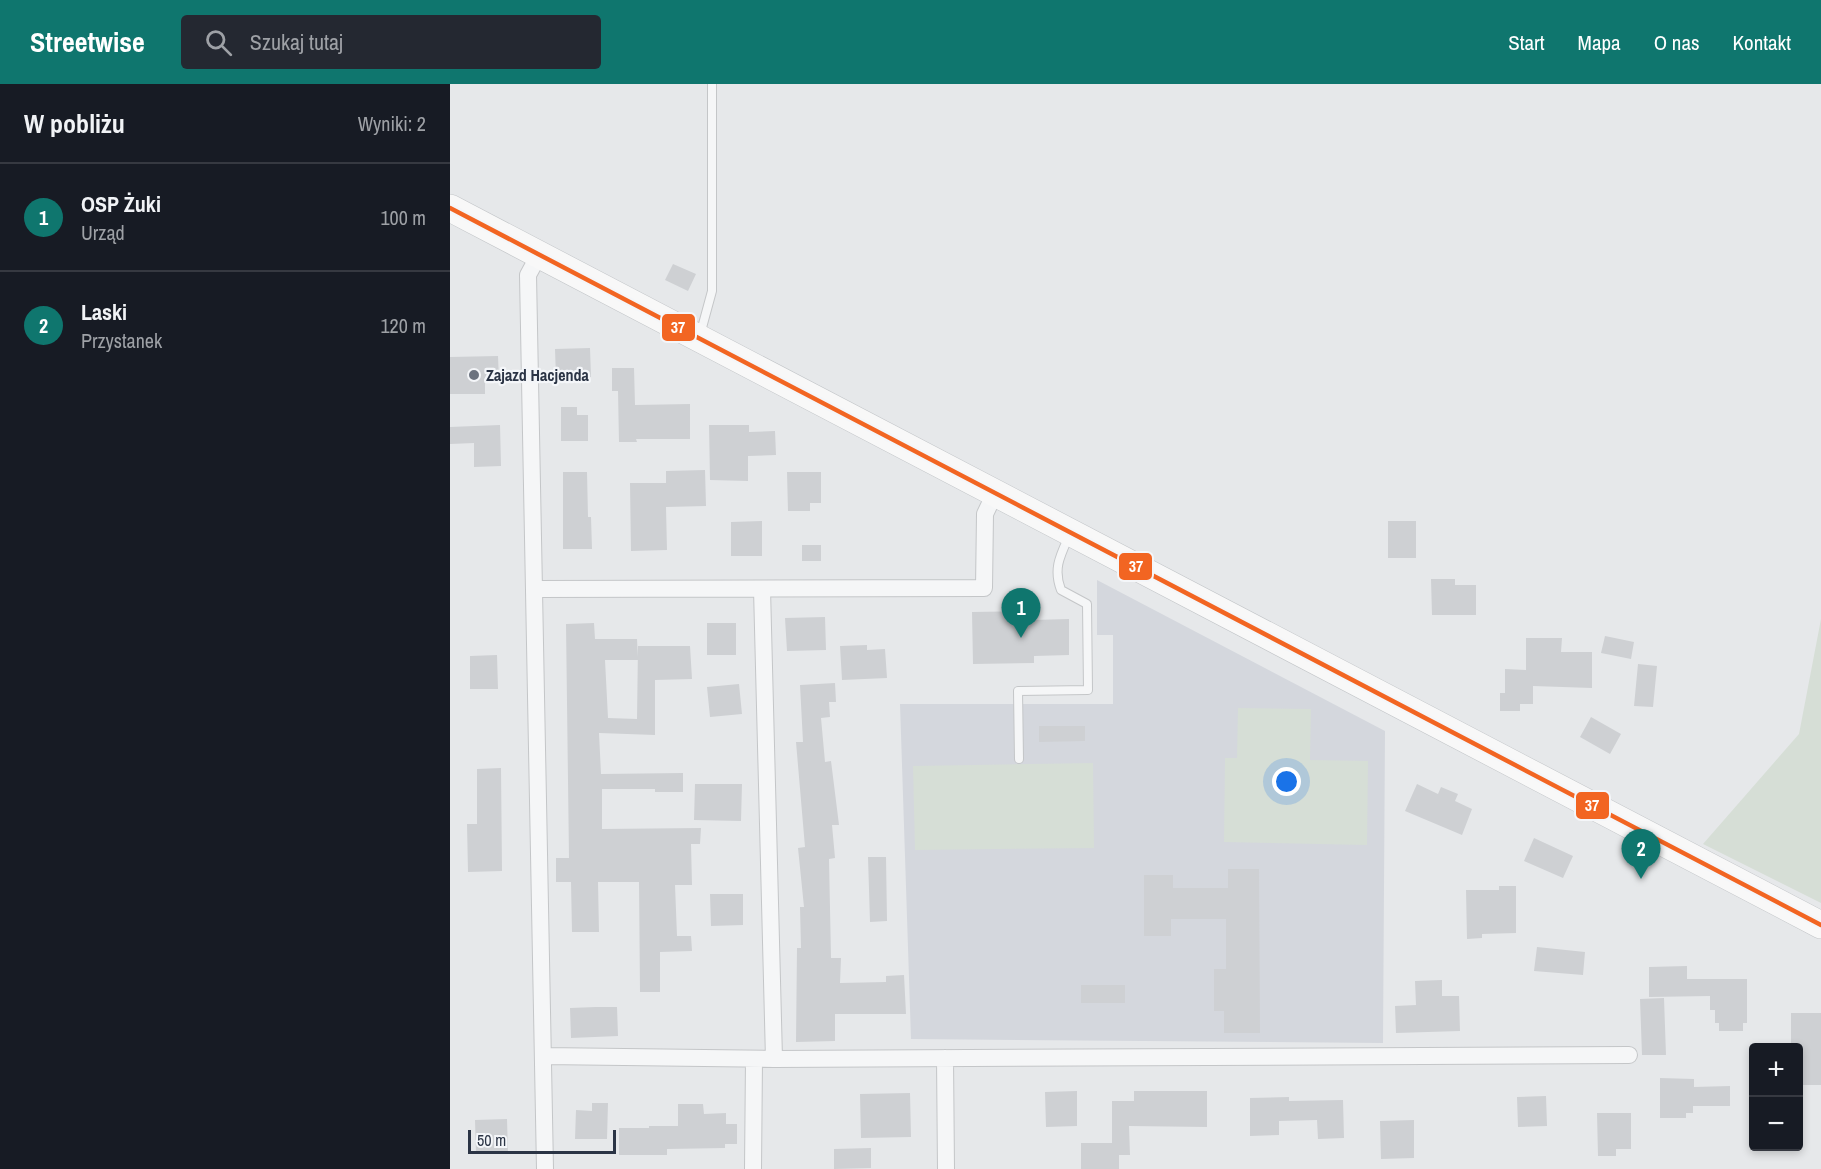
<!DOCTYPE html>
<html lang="pl">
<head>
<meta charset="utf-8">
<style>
  :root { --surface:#171b24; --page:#242831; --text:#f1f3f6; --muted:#9ea1a6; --line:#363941; --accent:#0f766e }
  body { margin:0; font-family:"Archivo Narrow",sans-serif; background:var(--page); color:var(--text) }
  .controls { position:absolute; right:18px; bottom:18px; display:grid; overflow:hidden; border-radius:6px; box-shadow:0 3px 9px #0003 }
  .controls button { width:54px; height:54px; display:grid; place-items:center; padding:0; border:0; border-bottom:2px solid var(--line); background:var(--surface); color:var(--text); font:30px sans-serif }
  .scale { position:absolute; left:18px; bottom:15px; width:148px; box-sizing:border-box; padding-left:6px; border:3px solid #2b3445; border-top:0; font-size:16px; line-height:21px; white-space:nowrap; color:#2b3445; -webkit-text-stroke:4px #f4f6f9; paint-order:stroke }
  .you { position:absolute; left:837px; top:698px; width:21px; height:21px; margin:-15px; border:4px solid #fff; border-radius:50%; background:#1a73e8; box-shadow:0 0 0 9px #1a73e833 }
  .badge { display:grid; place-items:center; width:39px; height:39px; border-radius:50%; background:var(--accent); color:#fff; font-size:20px; font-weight:700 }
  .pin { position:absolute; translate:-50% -50px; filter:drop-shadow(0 2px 3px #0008) }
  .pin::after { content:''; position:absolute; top:32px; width:21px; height:18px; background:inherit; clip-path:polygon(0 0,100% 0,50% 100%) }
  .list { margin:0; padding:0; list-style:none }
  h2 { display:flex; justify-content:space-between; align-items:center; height:78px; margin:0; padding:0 24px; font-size:26px }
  h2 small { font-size:20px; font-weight:400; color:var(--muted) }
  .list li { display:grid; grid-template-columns:39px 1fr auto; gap:18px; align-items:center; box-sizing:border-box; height:108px; padding:0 24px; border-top:2px solid var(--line) }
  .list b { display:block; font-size:22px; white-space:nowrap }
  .list p { margin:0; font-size:20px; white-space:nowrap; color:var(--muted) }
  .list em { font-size:20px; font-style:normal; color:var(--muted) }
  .icon { flex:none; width:33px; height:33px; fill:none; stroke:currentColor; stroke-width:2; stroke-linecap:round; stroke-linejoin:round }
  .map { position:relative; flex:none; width:1371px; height:1085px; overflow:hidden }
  header { display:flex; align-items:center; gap:36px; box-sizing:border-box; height:84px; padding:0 30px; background:var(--accent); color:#fff }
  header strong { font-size:28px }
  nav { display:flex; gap:33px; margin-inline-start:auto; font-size:21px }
  .search { width:420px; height:54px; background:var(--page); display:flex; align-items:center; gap:15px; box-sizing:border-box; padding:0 21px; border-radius:6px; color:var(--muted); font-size:22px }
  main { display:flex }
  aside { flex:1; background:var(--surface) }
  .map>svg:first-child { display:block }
  .built { fill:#d4d7dd }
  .green { fill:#d6ded6 }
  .building { fill:#ced0d3 }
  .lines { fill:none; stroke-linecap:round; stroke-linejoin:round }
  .service-casing { stroke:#c4c6c8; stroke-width:10 }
  .minor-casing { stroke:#c4c6c8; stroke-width:18 }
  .primary-casing { stroke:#c2c5c8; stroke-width:28 }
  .service { stroke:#f5f6f7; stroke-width:8 }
  .minor { stroke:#f5f6f7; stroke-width:16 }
  .primary { stroke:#f8f8f8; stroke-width:27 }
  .bus-1-casing { stroke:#f4f6f9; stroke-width:9 }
  .bus-1 { stroke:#f26522; stroke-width:4.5 }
  .poi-dot { fill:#6c737f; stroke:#f4f6f9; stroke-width:2 }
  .labels { text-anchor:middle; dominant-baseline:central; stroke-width:4.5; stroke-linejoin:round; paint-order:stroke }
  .poi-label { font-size:16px; font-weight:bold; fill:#2b3445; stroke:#f4f6f9; text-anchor:start }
  .line-badge { stroke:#f4f6f9; stroke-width:2 }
  .badge-label { font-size:16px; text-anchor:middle; font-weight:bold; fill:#fff }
</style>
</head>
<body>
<header>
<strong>Streetwise</strong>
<div class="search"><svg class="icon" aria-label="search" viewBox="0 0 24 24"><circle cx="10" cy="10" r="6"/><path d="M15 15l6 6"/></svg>Szukaj tutaj</div>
<nav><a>Start</a><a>Mapa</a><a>O nas</a><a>Kontakt</a></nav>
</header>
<main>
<aside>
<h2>W pobliżu<small>Wyniki: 2</small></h2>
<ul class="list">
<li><span class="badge">1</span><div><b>OSP Żuki</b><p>Urząd</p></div><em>100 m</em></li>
<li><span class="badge">2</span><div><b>Laski</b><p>Przystanek</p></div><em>120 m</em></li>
</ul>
</aside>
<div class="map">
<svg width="1371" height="1085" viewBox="0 0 1371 1085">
  <rect width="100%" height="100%" fill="#e6e8ea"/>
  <path class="built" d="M 647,496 L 935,647 L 933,959 L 461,955 L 450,620 L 663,620 L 663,551 L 647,551 Z"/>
  <path class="green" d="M 1371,535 L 1371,819 L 1253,760 L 1349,650 Z
    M 788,624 L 861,625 L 860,676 L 918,677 L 917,761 L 774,758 L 775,674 L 787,674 Z
    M 643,679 L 644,764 L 465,766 L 463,682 Z"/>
  <path class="building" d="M 223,180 L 246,190 L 238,207 L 215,196 Z
    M 140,264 L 141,293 L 106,294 L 105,265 Z
    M 48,272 L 49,296 L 35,296 L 35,310 L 0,310 L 0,273 Z
    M 162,284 L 184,284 L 185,321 L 240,320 L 240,355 L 186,355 L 187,358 L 169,358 L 168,307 L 162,307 Z
    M 111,323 L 127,323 L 127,331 L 138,331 L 138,357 L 111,357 Z
    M 50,341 L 51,382 L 24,383 L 24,359 L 0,360 L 0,343 Z
    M 259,341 L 299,341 L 299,348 L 325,347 L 326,371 L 298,372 L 298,397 L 260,396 Z
    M 255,386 L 256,422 L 216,423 L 217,466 L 181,467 L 180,399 L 216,399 L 216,387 Z
    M 113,388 L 137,388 L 138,433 L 141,433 L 142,465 L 113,465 Z
    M 337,388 L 371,388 L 371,419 L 360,419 L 360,427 L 338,427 Z
    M 312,437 L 312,472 L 281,472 L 281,438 Z
    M 938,437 L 966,437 L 966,474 L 938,474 Z
    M 352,461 L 371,461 L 371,477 L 352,477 Z
    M 981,495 L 1005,495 L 1005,501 L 1026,501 L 1026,531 L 982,531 Z
    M 583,527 L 583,536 L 619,535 L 619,571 L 584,572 L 584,579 L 523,580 L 522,528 Z
    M 375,533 L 376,566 L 337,567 L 335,534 Z
    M 144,539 L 145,555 L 187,555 L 188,576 L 155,576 L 158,634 L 187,635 L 188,562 L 240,562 L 242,595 L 205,596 L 205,651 L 149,649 L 151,690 L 233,689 L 233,708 L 205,708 L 205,705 L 152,705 L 152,745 L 251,744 L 250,760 L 241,760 L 242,801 L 225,801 L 227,852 L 241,852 L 242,867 L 210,868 L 210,908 L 190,908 L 189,798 L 148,798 L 149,848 L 122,848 L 121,798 L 106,798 L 106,774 L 119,774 L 116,540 Z
    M 257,539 L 286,539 L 286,571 L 257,571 Z
    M 1155,552 L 1184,558 L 1181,575 L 1151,569 Z
    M 1076,554 L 1112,554 L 1111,568 L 1142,568 L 1142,604 L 1083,602 L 1083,620 L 1070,620 L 1070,627 L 1050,627 L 1050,609 L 1055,609 L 1055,585 L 1076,586 Z
    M 417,561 L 417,566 L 435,565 L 437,594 L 392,596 L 390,562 Z
    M 47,571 L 48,605 L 20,605 L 20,572 Z
    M 1188,580 L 1207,582 L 1203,623 L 1184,622 Z
    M 385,599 L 386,618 L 379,618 L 380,633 L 371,634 L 375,678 L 381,677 L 389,741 L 382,741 L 385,774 L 379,775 L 381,874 L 391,874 L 390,899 L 436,898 L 436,892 L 454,891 L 456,930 L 385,930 L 385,957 L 346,958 L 347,864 L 351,864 L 350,823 L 354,823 L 348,764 L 355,763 L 346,658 L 353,658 L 350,601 Z
    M 289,600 L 292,630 L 260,633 L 257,603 Z
    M 1141,633 L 1171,650 L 1160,670 L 1130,653 Z
    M 589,642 L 635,642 L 635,657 L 589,658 Z
    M 51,684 L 52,787 L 18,788 L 17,740 L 27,740 L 27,685 Z
    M 245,700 L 292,700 L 291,737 L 244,736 Z
    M 967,700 L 988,710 L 991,703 L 1008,710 L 1005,717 L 1022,725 L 1012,751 L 955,727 Z
    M 1084,754 L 1123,772 L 1113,794 L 1074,777 Z
    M 418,773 L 436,773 L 437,837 L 420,838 Z
    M 778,785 L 809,785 L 810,949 L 774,949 L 774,927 L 764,927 L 764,885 L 776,885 L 776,835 L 721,835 L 721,852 L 694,852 L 694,791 L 723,791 L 723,804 L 778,804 Z
    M 1049,802 L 1066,802 L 1066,849 L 1032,850 L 1032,854 L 1017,855 L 1016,806 L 1049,806 Z
    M 260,810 L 293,810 L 293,841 L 261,842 Z
    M 1087,863 L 1135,868 L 1133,891 L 1084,887 Z
    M 1237,882 L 1237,895 L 1297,895 L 1297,939 L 1293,939 L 1293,947 L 1269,947 L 1269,939 L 1265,939 L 1265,926 L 1260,926 L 1260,912 L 1199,913 L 1199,883 Z
    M 992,896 L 992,912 L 1009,912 L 1010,947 L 946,949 L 945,922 L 966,921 L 965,897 Z
    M 631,901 L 675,901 L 675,919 L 631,919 Z
    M 1214,914 L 1216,971 L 1192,971 L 1190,915 Z
    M 146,923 L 167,923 L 168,952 L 121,954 L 120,924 Z
    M 1341,929 L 1371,929 L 1371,1001 L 1348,1001 L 1348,960 L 1341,960 Z
    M 1210,994 L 1244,995 L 1244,1003 L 1280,1002 L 1280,1022 L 1243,1022 L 1243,1029 L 1236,1029 L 1236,1034 L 1210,1034 Z
    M 627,1007 L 627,1042 L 596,1043 L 595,1008 Z
    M 684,1007 L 757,1007 L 757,1043 L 679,1042 L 680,1071 L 669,1071 L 669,1085 L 631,1085 L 631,1059 L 662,1059 L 662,1017 L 684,1017 Z
    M 460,1009 L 461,1053 L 411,1054 L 410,1010 Z
    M 1096,1012 L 1097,1042 L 1068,1043 L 1067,1013 Z
    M 839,1013 L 839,1017 L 893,1016 L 894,1054 L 868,1055 L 867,1036 L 829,1037 L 829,1051 L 800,1052 L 800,1014 Z
    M 142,1019 L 158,1019 L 157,1055 L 125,1055 L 126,1026 L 142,1027 Z
    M 228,1020 L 253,1020 L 254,1030 L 276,1029 L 276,1040 L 287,1040 L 287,1060 L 275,1060 L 275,1064 L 217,1065 L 217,1071 L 169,1071 L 169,1044 L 199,1044 L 199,1042 L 228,1042 Z
    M 1147,1029 L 1181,1029 L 1181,1065 L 1166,1065 L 1166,1072 L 1148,1072 Z
    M 57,1035 L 58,1069 L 26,1070 L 25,1036 Z
    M 964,1036 L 964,1074 L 931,1075 L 930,1037 Z
    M 421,1064 L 421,1084 L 384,1085 L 384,1065 Z"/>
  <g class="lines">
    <defs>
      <path id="service" d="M 250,251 L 262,207 L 262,0
        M 569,675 L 568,607 L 638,606 L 637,520 L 611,506 C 603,485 610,472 619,452"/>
      <path id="minor" d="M 89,171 L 78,191 L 95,1085
        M 85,505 L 534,504 L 535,430 L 545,409
        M 312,505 L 324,975
        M 94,972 L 324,975 L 1179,971
        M 495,974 L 496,1085
        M 303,1085 L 304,975"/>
      <path id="primary" d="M 0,124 L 1371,841"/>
    </defs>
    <use href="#service" class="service-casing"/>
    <use href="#minor" class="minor-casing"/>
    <use href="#primary" class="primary-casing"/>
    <use href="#service" class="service"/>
    <use href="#minor" class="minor"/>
    <use href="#primary" class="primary"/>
    <defs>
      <path id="bus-1" d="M 0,124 L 1371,841"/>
    </defs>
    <use href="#bus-1" class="bus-1-casing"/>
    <use href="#bus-1" class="bus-1"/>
  </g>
  <circle class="poi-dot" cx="24" cy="291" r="6"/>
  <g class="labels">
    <g class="poi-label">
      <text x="36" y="291">Zajazd Hacjenda</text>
    </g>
  </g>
  <g class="line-badge">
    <rect x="211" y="229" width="35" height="29" rx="6" fill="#f26522"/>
    <rect x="668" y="468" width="35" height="29" rx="6" fill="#f26522"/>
    <rect x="1125" y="707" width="35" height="29" rx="6" fill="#f26522"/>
  </g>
  <g class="badge-label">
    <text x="228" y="249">37</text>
    <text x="686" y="488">37</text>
    <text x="1142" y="727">37</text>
  </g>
</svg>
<div class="controls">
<button>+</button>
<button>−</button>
</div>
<div class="scale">50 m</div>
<div class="you"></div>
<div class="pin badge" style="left:571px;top:554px">1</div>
<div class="pin badge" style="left:1191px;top:795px">2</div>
</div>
</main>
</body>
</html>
